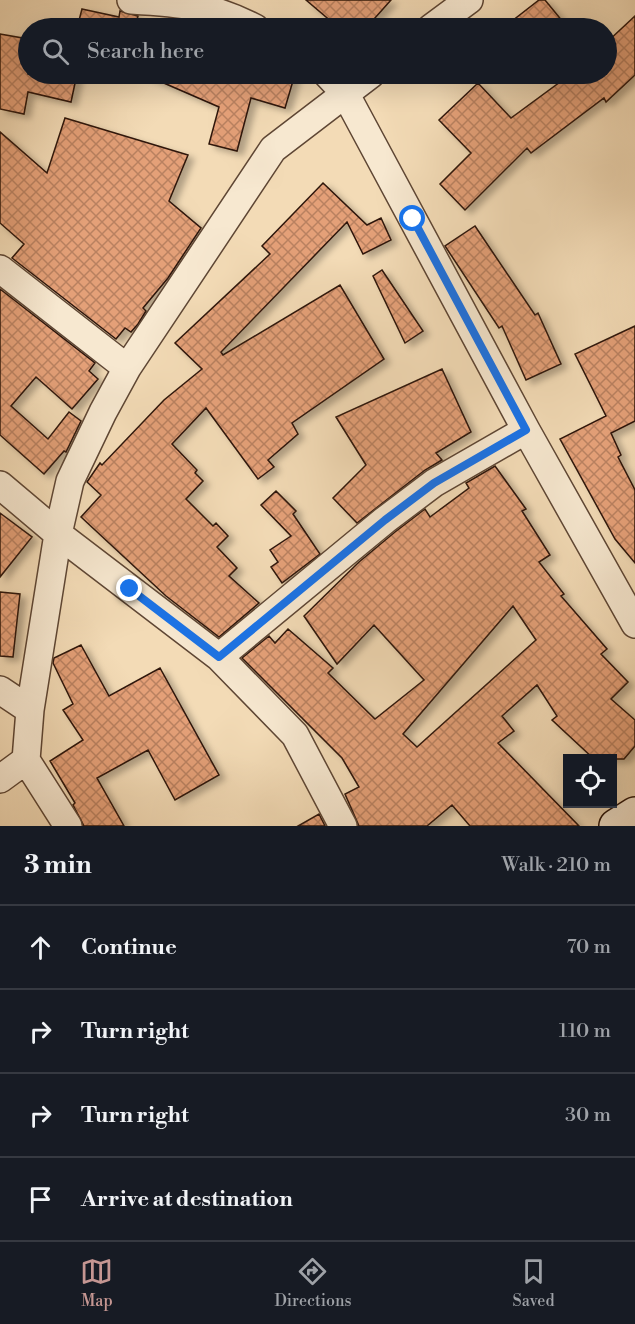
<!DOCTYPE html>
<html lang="en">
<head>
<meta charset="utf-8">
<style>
  :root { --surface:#171b24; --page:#20242c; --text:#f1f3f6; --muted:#9ea1a6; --line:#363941; --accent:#c59692 }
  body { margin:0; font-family:"Libre Bodoni",serif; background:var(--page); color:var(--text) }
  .controls { position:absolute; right:18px; bottom:18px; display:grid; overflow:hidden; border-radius:0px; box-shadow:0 6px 24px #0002 }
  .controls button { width:54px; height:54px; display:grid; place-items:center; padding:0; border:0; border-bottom:2px solid var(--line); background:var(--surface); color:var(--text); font:30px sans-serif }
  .stop { position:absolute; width:18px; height:18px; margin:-14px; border:4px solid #1a73e8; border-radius:50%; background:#fff }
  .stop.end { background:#1a73e8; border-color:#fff; box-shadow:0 2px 6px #0008 }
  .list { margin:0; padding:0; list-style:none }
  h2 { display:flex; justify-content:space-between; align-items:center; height:78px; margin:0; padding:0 24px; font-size:26px }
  h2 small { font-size:20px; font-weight:400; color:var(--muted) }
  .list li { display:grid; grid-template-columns:39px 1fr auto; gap:18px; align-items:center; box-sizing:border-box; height:84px; padding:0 24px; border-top:2px solid var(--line) }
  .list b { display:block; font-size:22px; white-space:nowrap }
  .list em { font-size:20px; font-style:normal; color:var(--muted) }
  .icon { flex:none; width:33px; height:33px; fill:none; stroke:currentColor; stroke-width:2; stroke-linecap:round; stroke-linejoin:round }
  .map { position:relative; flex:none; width:635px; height:826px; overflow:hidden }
  .search { position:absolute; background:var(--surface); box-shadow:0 6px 24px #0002; left:18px; right:18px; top:18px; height:66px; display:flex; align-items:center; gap:15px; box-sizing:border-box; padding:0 21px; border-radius:33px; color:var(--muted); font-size:22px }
  .sheet { height:414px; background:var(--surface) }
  nav { display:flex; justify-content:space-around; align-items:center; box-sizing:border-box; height:84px; border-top:2px solid var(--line); background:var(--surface); font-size:16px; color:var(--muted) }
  nav a { display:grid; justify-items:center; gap:3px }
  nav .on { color:var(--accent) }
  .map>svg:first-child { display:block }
  .building { fill:url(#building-cross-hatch); stroke:#2d1509; stroke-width:1.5; fill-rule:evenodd; filter:url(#shadow) }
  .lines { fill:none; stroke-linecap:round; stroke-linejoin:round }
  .street-casing { stroke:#5e4634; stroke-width:30 }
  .secondary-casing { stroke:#2d1509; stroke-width:36 }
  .street { stroke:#f7e8d0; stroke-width:27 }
  .secondary { stroke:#f7e8d0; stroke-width:33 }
  .route { stroke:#1a73e8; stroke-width:8 }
</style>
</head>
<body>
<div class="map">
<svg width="635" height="826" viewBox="0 0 635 826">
  <defs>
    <pattern id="building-cross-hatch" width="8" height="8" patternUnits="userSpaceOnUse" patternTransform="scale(1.5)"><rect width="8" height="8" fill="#e4a078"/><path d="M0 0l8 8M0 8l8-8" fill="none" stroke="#b98161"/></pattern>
    <filter id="shadow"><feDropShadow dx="6" dy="4" stdDeviation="3" flood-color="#0004"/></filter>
  </defs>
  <rect width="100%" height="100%" fill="#f3dbb6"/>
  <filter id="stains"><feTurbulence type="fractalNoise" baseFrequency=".00333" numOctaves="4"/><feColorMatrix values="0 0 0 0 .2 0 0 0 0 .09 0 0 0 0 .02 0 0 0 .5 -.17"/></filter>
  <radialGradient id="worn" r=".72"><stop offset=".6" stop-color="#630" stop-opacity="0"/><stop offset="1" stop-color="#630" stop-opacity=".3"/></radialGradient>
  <path class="building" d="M 306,0 L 391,0 L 366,28 L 339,28 Z
    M 539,0 L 545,0 L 568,28 L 503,28 Z
    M 82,9 L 119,17 L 120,11 L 138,16 L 135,28 L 77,28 Z
    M 635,16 L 635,75 L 606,102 L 604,98 L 531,153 L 527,148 L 465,210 L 440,184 L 471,153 L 439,120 L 478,83 L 511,118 L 571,74 L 606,74 L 606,43 Z
    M 0,34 L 28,39 L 28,74 L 77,74 L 71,102 L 28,92 L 24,114 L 0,109 Z
    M 143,74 L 295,74 L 285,108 L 251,98 L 237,151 L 209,144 L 219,107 Z
    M 65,118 L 188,155 L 169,201 L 201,228 L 168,278 L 143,308 L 146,311 L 138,324 L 131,332 L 125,328 L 116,339 L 12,258 L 24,244 L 0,223 L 0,132 L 47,173 Z
    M 323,183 L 367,225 L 381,218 L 391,240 L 363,254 L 347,222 L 221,352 L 223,355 L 340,285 L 384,359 L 292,423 L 298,434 L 268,460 L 274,467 L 258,479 L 206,408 L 172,444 L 197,470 L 195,473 L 203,481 L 186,499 L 213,526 L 216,523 L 228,536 L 217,547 L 237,568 L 229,576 L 259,603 L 219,637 L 166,596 L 81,517 L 101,495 L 87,482 L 100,463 L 102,465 L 164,400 L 202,369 L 175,343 L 270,254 L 262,246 Z
    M 475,226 L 535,315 L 538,313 L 561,364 L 526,380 L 502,326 L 499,328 L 445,246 Z
    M 382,270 L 423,331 L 405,343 L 373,276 Z
    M 0,289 L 95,363 L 89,371 L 98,379 L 72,409 L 36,377 L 11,406 L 48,439 L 69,412 L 81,421 L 66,452 L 64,451 L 44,474 L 0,435 Z
    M 635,326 L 635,421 L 611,433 L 621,455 L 618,457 L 635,490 L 635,563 L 615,539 L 560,439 L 606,416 L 575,354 Z
    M 442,369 L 471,432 L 436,453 L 442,460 L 425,470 L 357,523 L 333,498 L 366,465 L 336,417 Z
    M 495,466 L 526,509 L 522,511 L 550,555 L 539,562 L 564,594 L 561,596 L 607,649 L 601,654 L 628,682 L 611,699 L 635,720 L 635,746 L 624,759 L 594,759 L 552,720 L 557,716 L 537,685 L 502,716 L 514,731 L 498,743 L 579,826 L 470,826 L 452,805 L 427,826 L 359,826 L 345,794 L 359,787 L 342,758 L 242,658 L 269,636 L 275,643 L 288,629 L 333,668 L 328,673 L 375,719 L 424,680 L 374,625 L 337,664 L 304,616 L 359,562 L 395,532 L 425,509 L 430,517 L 469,488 L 466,483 ZM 513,606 L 536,640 L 417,747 L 403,734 Z
    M 276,491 L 296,511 L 293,514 L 320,554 L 282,583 L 271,567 L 278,562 L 270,550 L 291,536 L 261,505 Z
    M 0,513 L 32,537 L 0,577 Z
    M 0,592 L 20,594 L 13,657 L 0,656 Z
    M 81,645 L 109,696 L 160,668 L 219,775 L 175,800 L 148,750 L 97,778 L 124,826 L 84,826 L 73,805 L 75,803 L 50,761 L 83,740 L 63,710 L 73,704 L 53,663 L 54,658 Z
    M 319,814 L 325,826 L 298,826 Z"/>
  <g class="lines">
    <defs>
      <path id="street" d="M 131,0 C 181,3 210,5 255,28
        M 431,28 L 469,0
        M 327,74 L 345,93 L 526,430 L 635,624
        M 0,269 L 127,368
        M 0,485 L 58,534 L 219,657 L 295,735 L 343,826
        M 219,657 L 385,520 L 434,483 L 526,430
        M 0,690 L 30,710
        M 26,760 L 68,826
        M 0,779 L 26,760 L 30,710 L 58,534 L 70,481 L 103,412 L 127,368 L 273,149 L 371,74"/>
      <path id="secondary" d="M 616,826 L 635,814"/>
    </defs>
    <use href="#street" class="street-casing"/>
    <use href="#secondary" class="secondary-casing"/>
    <use href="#street" class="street"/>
    <use href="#secondary" class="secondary"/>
  </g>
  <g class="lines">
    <path class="route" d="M 130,589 L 219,657 L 385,520 L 434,483 L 526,430 L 413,219"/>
  </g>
  <rect width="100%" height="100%" filter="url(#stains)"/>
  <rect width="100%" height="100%" fill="url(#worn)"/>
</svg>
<div class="controls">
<button><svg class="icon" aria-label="locate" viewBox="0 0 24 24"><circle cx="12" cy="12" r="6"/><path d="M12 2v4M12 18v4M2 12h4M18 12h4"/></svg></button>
</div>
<div class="stop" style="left:413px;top:219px"></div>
<div class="stop end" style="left:130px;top:589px"></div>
<div class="search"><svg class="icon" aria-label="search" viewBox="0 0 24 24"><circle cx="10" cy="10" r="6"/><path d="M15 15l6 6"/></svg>Search here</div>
</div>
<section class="sheet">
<h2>3 min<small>Walk · 210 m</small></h2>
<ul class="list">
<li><svg class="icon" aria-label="ahead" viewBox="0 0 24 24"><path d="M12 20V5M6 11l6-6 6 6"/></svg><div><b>Continue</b></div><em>70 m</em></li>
<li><svg class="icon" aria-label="right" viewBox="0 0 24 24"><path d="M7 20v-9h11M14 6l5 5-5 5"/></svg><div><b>Turn right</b></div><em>110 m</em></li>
<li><svg class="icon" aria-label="right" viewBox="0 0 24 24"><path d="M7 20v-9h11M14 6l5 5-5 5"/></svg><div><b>Turn right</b></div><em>30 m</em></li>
<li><svg class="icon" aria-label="arrive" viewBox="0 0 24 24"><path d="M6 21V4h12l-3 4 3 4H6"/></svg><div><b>Arrive at destination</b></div></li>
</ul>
</section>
<nav>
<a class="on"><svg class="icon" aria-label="map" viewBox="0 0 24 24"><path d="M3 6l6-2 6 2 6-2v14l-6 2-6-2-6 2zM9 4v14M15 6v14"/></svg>Map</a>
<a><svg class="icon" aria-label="directions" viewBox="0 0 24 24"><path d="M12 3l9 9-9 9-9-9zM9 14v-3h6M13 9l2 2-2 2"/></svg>Directions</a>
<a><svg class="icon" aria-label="saved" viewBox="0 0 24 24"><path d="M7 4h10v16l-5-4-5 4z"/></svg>Saved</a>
</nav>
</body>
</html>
